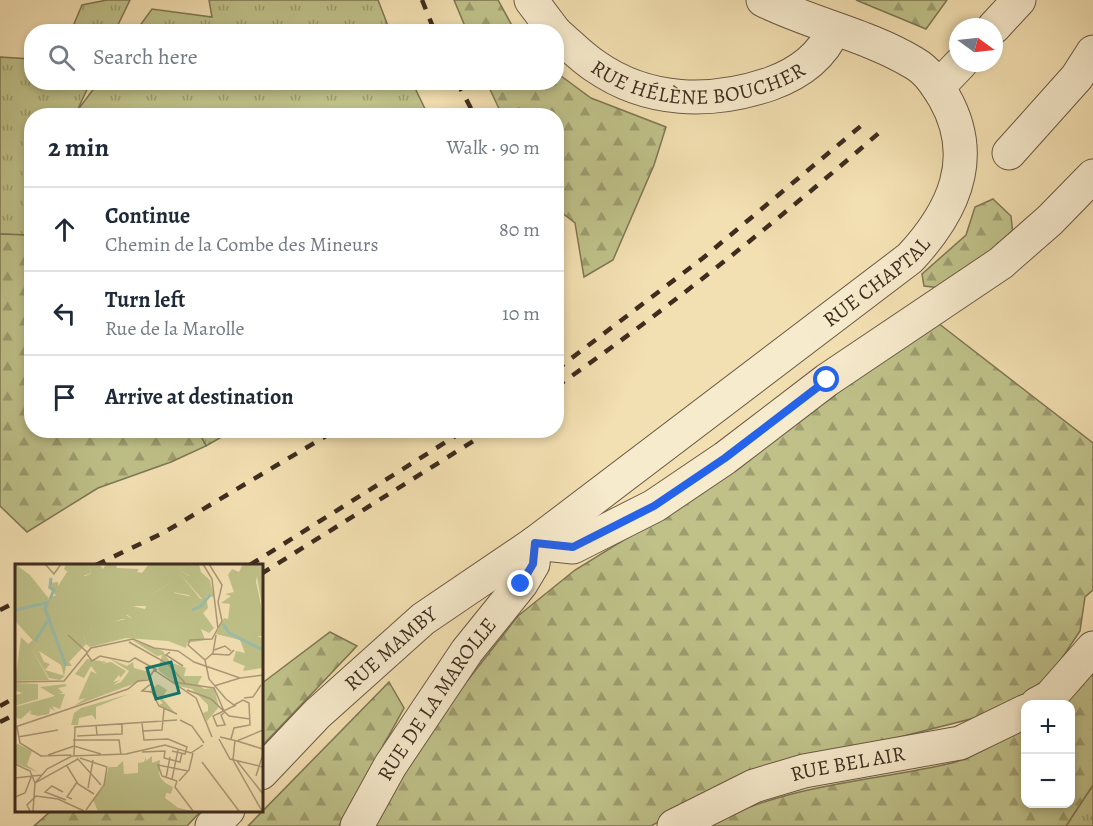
<!DOCTYPE html>
<html lang="en">
<head>
<meta charset="utf-8">
<style>
  :root { --surface:#fff; --page:#f2f2f3; --text:#1f2937; --muted:#747a83; --line:#e0e1e3 }
  body { margin:0; font-family:Alegreya,serif; background:var(--page); color:var(--text) }
  .controls { position:absolute; right:18px; bottom:18px; display:grid; overflow:hidden; border-radius:12px; box-shadow:0 3px 9px #0003 }
  .controls button { width:54px; height:54px; display:grid; place-items:center; padding:0; border:0; border-bottom:2px solid var(--line); background:var(--surface); color:var(--text); font:30px sans-serif }
  .compass { position:absolute; left:949px; top:18px; width:54px; height:54px; border-radius:50%; background:var(--surface); box-shadow:0 3px 9px #0003; rotate:105deg }
  .stop { position:absolute; width:18px; height:18px; margin:-14px; border:4px solid #2563eb; border-radius:50%; background:#fff }
  .stop.end { background:#2563eb; border-color:#fff; box-shadow:0 2px 6px #0008 }
  .list { margin:0; padding:0; list-style:none }
  h2 { display:flex; justify-content:space-between; align-items:center; height:78px; margin:0; padding:0 24px; font-size:26px }
  h2 small { font-size:20px; font-weight:400; color:var(--muted) }
  .list li { display:grid; grid-template-columns:39px 1fr auto; gap:18px; align-items:center; box-sizing:border-box; height:84px; padding:0 24px; border-top:2px solid var(--line) }
  .list b { display:block; font-size:22px; white-space:nowrap }
  .list p { margin:0; font-size:20px; white-space:nowrap; color:var(--muted) }
  .list em { font-size:20px; font-style:normal; color:var(--muted) }
  .icon { flex:none; width:33px; height:33px; fill:none; stroke:currentColor; stroke-width:2; stroke-linecap:round; stroke-linejoin:round }
  .map { position:relative; flex:none; width:1093px; height:826px; overflow:hidden }
  .search { position:absolute; background:var(--surface); box-shadow:0 3px 9px #0003; left:24px; top:24px; width:540px; height:66px; display:flex; align-items:center; gap:15px; box-sizing:border-box; padding:0 21px; border-radius:24px; color:var(--muted); font-size:22px }
  .panel { position:absolute; background:var(--surface); box-shadow:0 3px 9px #0003; left:24px; top:108px; width:540px; height:330px; border-radius:24px }
  .map>svg:first-child { display:block }
  .grass { fill:url(#grass-tufts); stroke:#7e7654; stroke-width:1.5 }
  .forest { fill:url(#forest-firs); stroke:#7e7654; stroke-width:1.5 }
  .lines { fill:none; stroke-linecap:round; stroke-linejoin:round }
  .minor-casing { stroke:#6b5944; stroke-width:35 }
  .minor { stroke:#f7ebcd; stroke-width:33 }
  .rail { stroke:#3e2c1f; stroke-width:4.5; stroke-dasharray:10 10; stroke-linecap:butt }
  .route { stroke:#2563eb; stroke-width:8 }
  .labels { text-anchor:middle; dominant-baseline:central; stroke-width:5; stroke-linejoin:round; paint-order:stroke }
  .street-label { font-size:21px; fill:#3e2c1f; stroke:#f7ebcd }
  .inset-river { fill:none; stroke:#9bbdab; stroke-width:3 }
  .inset-road { fill:none; stroke:#ab9877; stroke-width:1.5 }
  .view { fill:#0f766e; fill-opacity:0.15; stroke:#0f766e; stroke-width:3 }
  .inset-edge { fill:none; stroke:#3e2c1f; stroke-width:3 }
</style>
</head>
<body>
<div class="map">
<svg width="1093" height="826" viewBox="0 0 1093 826">
  <defs>
    <pattern id="grass-tufts" width="24" height="20" patternUnits="userSpaceOnUse" patternTransform="scale(1.5)"><rect width="24" height="20" fill="#bfc189"/><path d="M3 7l-1-3M5 7V3M7 7l1-3M15 17l-1-3M17 17v-4M19 17l1-3" fill="none" stroke="#9d9d6f"/></pattern>
    <pattern id="forest-firs" width="22" height="20" patternUnits="userSpaceOnUse" patternTransform="scale(1.5)"><rect width="22" height="20" fill="#bfc189"/><path d="M5 1l3.5 6h-7zM16 11l3.5 6h-7z" fill="#9d9d6f"/></pattern>
  </defs>
  <rect width="100%" height="100%" fill="#f3e0b2"/>
  <filter id="stains"><feTurbulence type="fractalNoise" baseFrequency=".00333" numOctaves="4"/><feColorMatrix values="0 0 0 0 .2 0 0 0 0 .09 0 0 0 0 .02 0 0 0 .5 -.17"/></filter>
  <radialGradient id="worn" r=".72"><stop offset=".6" stop-color="#630" stop-opacity="0"/><stop offset="1" stop-color="#630" stop-opacity=".3"/></radialGradient>
  <path class="grass" d="M 107,0 L 130,0 L 115,31 L 71,31 L 82,5 Z
    M 209,0 L 378,0 L 390,31 L 136,31 L 152,9 L 212,17 Z
    M 0,57 L 31,59 L 32,82 L 90,83 L 77,111 L 98,83 L 412,82 L 428,115 L 32,116 L 31,240 L 27,235 L 0,234 Z
    M 198,431 L 232,431 L 206,446 Z
    M 1093,785 L 1093,826 L 1066,826 Z"/>
  <path class="forest" d="M 454,0 L 498,0 L 515,31 L 467,31 Z
    M 856,0 L 947,0 L 926,29 Z
    M 557,73 L 591,98 L 666,127 L 654,165 L 613,260 L 584,277 L 575,223 L 557,209 L 556,116 L 502,115 L 487,83 L 556,82 Z
    M 993,199 L 1011,216 L 1013,235 L 941,288 L 924,286 L 922,274 L 966,235 L 975,207 Z
    M 0,234 L 27,235 L 31,240 L 32,430 L 198,431 L 206,446 L 171,462 L 98,488 L 27,532 L 0,506 Z
    M 938,323 L 1093,443 L 1093,590 L 1085,597 L 1080,631 L 1050,676 L 998,712 L 892,739 L 680,810 L 651,826 L 374,826 L 424,736 L 518,616 L 575,570 L 718,482 L 819,401 Z
    M 330,632 L 357,646 L 261,747 L 261,684 Z
    M 1093,674 L 1093,785 L 1066,826 L 709,826 C 783,784 871,782 952,763 C 974,758 1005,737 1025,726 L 1026,804 L 1070,804 L 1070,704 L 1060,704 Z
    M 389,682 L 404,708 L 339,826 L 248,826 Z
    M 52,810 L 202,810 L 187,826 L 34,826 Z"/>
  <g class="lines">
    <defs>
      <g id="minor">
        <path d="M 531,0 L 555,32"/>
        <path d="M 994,27 L 1019,0"/>
        <path id="s1" d="M 556,33 C 569,44 581,57 595,66 C 648,103 711,104 770,84 C 798,74 822,57 834,29"/>
        <path d="M 938,87 L 961,63"/>
        <path d="M 1009,153 L 1077,77 L 1093,52"/>
        <path d="M 535,543 L 573,547 L 654,506 L 725,458 L 827,380 L 1001,263 L 1050,220 L 1093,176"/>
        <path d="M 1037,704 L 1050,697 L 1093,648"/>
        <path id="s2" d="M 261,773 L 317,714 L 423,619 L 535,543 L 910,258 C 953,212 979,158 944,97 C 936,84 928,71 914,63 C 868,35 811,24 763,0"/>
        <path d="M 212,826 L 228,810"/>
        <path id="s3" d="M 357,826 L 390,766 L 467,651 L 521,584 L 533,564 L 535,543"/>
        <path id="s4" d="M 674,826 L 754,786 L 804,771 L 960,743 L 1026,711"/>
      </g>
    </defs>
    <use href="#minor" class="minor-casing"/>
    <use href="#minor" class="minor"/>
    <path class="rail" d="M 422,0 L 435,32
      M 457,82 L 475,116
      M 556,370 L 703,258 L 868,120
      M 556,387 C 669,308 776,222 880,132
      M 96,565 L 163,533 L 336,430
      M 250,565 L 465,430
      M 261,574 L 491,430
      M 0,610 L 16,602
      M 0,706 L 16,697
      M 0,722 L 16,714"/>
  </g>
  <g class="lines">
    <path class="route" d="M 521,584 L 533,564 L 535,543 L 573,547 L 654,506 L 725,458 L 827,380"/>
  </g>
  <g class="labels">
    <g class="street-label">
      <text stroke="none"><textPath href="#s1" startOffset="160">RUE HÉLÈNE BOUCHER</textPath></text>
      <text stroke="none"><textPath href="#s2" startOffset="789">RUE CHAPTAL</textPath></text>
      <text stroke="none"><textPath href="#s2" startOffset="180">RUE MAMBY</textPath></text>
      <text stroke="none"><textPath href="#s3" startOffset="150">RUE DE LA MAROLLE</textPath></text>
      <text stroke="none"><textPath href="#s4" startOffset="186">RUE BEL AIR</textPath></text>
    </g>
  </g>
  <g transform="translate(15 564)">
    <rect width="248" height="248" fill="#f3e0b2"/>
    <path d="M 51,0 L 73,0 L 76,9 L 65,13 L 54,9 L 49,5 ZM 178,0 L 184,0 L 186,8 L 195,16 L 199,33 L 191,32 L 193,44 L 188,49 L 199,64 L 194,69 L 186,65 L 190,76 L 172,79 L 171,84 L 153,77 L 111,74 L 75,83 L 71,80 L 69,72 L 82,61 L 117,54 L 111,50 L 117,42 L 130,45 L 135,31 L 155,19 L 158,19 L 159,29 L 187,35 L 166,11 L 166,7 L 174,12 ZM 228,0 L 247,0 L 247,43 L 242,12 L 241,18 L 247,46 L 247,72 L 242,72 L 247,74 L 247,104 L 228,107 L 230,102 L 218,97 L 221,87 L 230,89 L 225,76 L 201,70 L 209,54 L 213,55 L 215,40 L 206,39 L 216,32 L 210,30 L 219,28 L 213,11 L 217,5 L 224,8 ZM 6,73 L 13,80 L 18,76 L 22,81 L 18,87 L 34,116 L 0,117 ZM 143,120 L 152,126 L 147,134 L 160,149 L 144,141 L 148,139 L 135,126 ZM 131,193 L 131,197 L 142,201 L 146,217 L 158,223 L 156,230 L 149,228 L 150,234 L 163,244 L 177,247 L 83,247 L 78,235 L 88,224 L 94,203 L 102,203 L 108,197 L 109,210 L 123,209 L 123,199 L 129,198 Z" fill="#bfc189"/>
    <path d="M 0,0 L 15,11 L 42,45 L 34,35 L 41,31 L 33,24 L 35,19 L 43,18 L 43,22 L 52,8 L 71,12 L 76,9 L 73,0 L 84,0 L 88,5 L 91,0 L 101,0 L 102,4 L 124,5 L 122,8 L 127,9 L 134,0 L 178,0 L 175,12 L 166,7 L 166,11 L 187,37 L 180,41 L 174,31 L 157,28 L 158,19 L 155,19 L 135,31 L 136,42 L 117,42 L 111,51 L 119,56 L 107,55 L 77,65 L 69,73 L 71,80 L 54,98 L 57,102 L 51,102 L 49,112 L 46,101 L 24,87 L 29,98 L 35,100 L 30,106 L 50,112 L 45,116 L 34,114 L 18,87 L 22,81 L 0,57 ZM 117,76 L 148,87 L 155,98 L 171,104 L 169,112 L 187,112 L 183,120 L 189,125 L 199,124 L 204,143 L 192,157 L 197,169 L 188,149 L 193,147 L 193,141 L 177,125 L 163,122 L 143,106 L 147,91 L 142,92 ZM 72,95 L 92,98 L 87,100 L 96,98 L 111,107 L 105,114 L 102,103 L 104,111 L 98,118 L 105,116 L 98,121 L 106,118 L 114,107 L 95,95 L 112,102 L 118,98 L 119,104 L 134,108 L 134,114 L 59,142 L 71,134 L 63,136 L 76,107 L 82,110 L 76,102 L 69,114 L 60,110 ZM 0,119 L 23,120 L 23,135 L 0,142 L 0,131 L 8,129 L 0,127 ZM 50,120 L 52,122 L 43,124 L 48,129 L 43,130 L 50,130 L 45,145 L 37,142 L 40,147 L 35,144 L 34,150 L 23,152 L 15,150 L 16,146 L 6,155 L 0,154 L 0,143 L 40,132 L 25,123 ZM 114,130 L 81,143 L 81,156 L 77,151 L 64,154 L 63,161 L 56,161 L 59,149 L 66,144 ZM 3,180 L 17,187 L 12,201 L 22,208 L 0,199 L 0,181 ZM 137,192 L 137,199 L 145,196 L 144,212 L 153,222 L 150,234 L 163,244 L 177,247 L 156,244 L 152,247 L 126,247 L 142,246 L 134,241 L 134,236 L 153,244 L 139,220 L 128,213 L 130,198 ZM 108,197 L 96,222 L 113,234 L 114,241 L 102,242 L 81,235 L 86,247 L 83,247 L 78,235 L 88,224 L 94,203 L 102,203 Z" fill="#bfc189"/>
    <path class="inset-river" d="M 35,35 L 39,26 L 35,23 L 36,14M 33,37 L 30,45 L 51,102M 0,46 L 31,39M 177,46 L 186,42 L 195,31M 208,60 L 214,69 L 248,86M 20,77 L 35,53"/>
    <path class="inset-road" d="M 30,0 L 39,10 L 46,0M 188,0 L 197,15 L 203,65M 194,0 L 207,21 L 203,38 L 207,57 L 197,75 L 175,76 L 173,81 L 190,96 L 194,115 L 211,135 L 219,141 L 228,136 L 234,139 L 235,161 L 219,164 L 216,175M 53,71 L 73,89M 114,78 L 153,100 L 170,119M 199,86 L 210,82 L 216,87M 155,88 L 151,91 L 168,102M 72,90 L 77,97 L 85,92 L 114,98 L 120,94 L 142,106M 197,90 L 214,91 L 219,86M 190,96 L 198,89 L 201,71M 135,111 L 137,119 L 127,127 L 137,128 L 144,142 L 162,150M 0,118 L 49,117 L 76,84 L 118,75 L 139,84 L 163,87 L 179,98 L 225,114 L 248,111M 158,118 L 199,124 L 209,147M 199,122 L 225,114M 172,126 L 196,135 L 214,152 L 235,155M 229,134 L 238,133 L 246,121M 210,148 L 206,151 L 210,161 L 202,162 L 198,152 L 221,141M 165,156 L 177,162 L 189,179M 127,159 L 129,176 L 153,175 L 172,183 L 170,190 L 157,187M 81,161 L 82,171 L 107,170 L 107,160M 0,163 L 113,125 L 123,117 L 133,116 L 139,106 L 181,134 L 197,173M 2,163 L 5,179 L 26,192 L 56,191M 127,167 L 147,166 L 149,145M 62,172 L 82,171M 3,173 L 43,166M 205,173 L 222,177 L 248,166M 204,175 L 215,195 L 248,203M 58,176 L 104,176 L 106,191M 222,177 L 248,185M 127,188 L 150,187 L 149,194 L 165,198 L 167,189M 33,191 L 59,182 L 86,190M 59,191 L 60,163 L 162,156M 62,194 L 86,221M 65,194 L 92,203 L 89,221 L 71,246M 218,196 L 220,176M 218,196 L 247,247M 222,197 L 248,230M 187,198 L 224,247M 0,200 L 15,207 L 20,219 L 63,195M 52,202 L 63,220 L 79,230M 241,212 L 248,190M 0,214 L 27,211M 151,214 L 155,193M 157,215 L 163,186M 162,217 L 147,212 L 143,201 L 173,207M 162,217 L 160,223 L 178,247M 164,217 L 174,206 L 178,189M 73,224 L 78,196M 48,228 L 37,222 L 30,228 L 51,236M 0,233 L 10,229 L 17,211M 57,235 L 52,233 L 62,218M 15,247 L 12,241 L 21,232 L 43,235 L 69,247M 18,247 L 20,219 L 32,205 L 57,192 L 111,190 L 150,181 L 176,189 L 188,181"/>
    <path class="view" d="M 156,98 L 164,129 L 141,135 L 132,104 Z"/>
    <rect width="248" height="248" class="inset-edge"/>
  </g>
  <rect width="100%" height="100%" filter="url(#stains)"/>
  <rect width="100%" height="100%" fill="url(#worn)"/>
</svg>
<div class="controls">
<button>+</button>
<button>−</button>
</div>
<svg class="compass" viewBox="-18 -18 36 36"><path d="M0-13l5 13h-10z" fill="#e53935"/><path d="M0 13l5-13h-10z" fill="#747a83"/></svg>
<div class="stop" style="left:827px;top:380px"></div>
<div class="stop end" style="left:521px;top:584px"></div>
<div class="search"><svg class="icon" aria-label="search" viewBox="0 0 24 24"><circle cx="10" cy="10" r="6"/><path d="M15 15l6 6"/></svg>Search here</div>
<section class="panel">
<h2>2 min<small>Walk · 90 m</small></h2>
<ul class="list">
<li><svg class="icon" aria-label="ahead" viewBox="0 0 24 24"><path d="M12 20V5M6 11l6-6 6 6"/></svg><div><b>Continue</b><p>Chemin de la Combe des Mineurs</p></div><em>80 m</em></li>
<li><svg class="icon" aria-label="left" viewBox="0 0 24 24"><path d="M17 20v-9H6M10 6l-5 5 5 5"/></svg><div><b>Turn left</b><p>Rue de la Marolle</p></div><em>10 m</em></li>
<li><svg class="icon" aria-label="arrive" viewBox="0 0 24 24"><path d="M6 21V4h12l-3 4 3 4H6"/></svg><div><b>Arrive at destination</b></div></li>
</ul>
</section>
</div>
</body>
</html>
